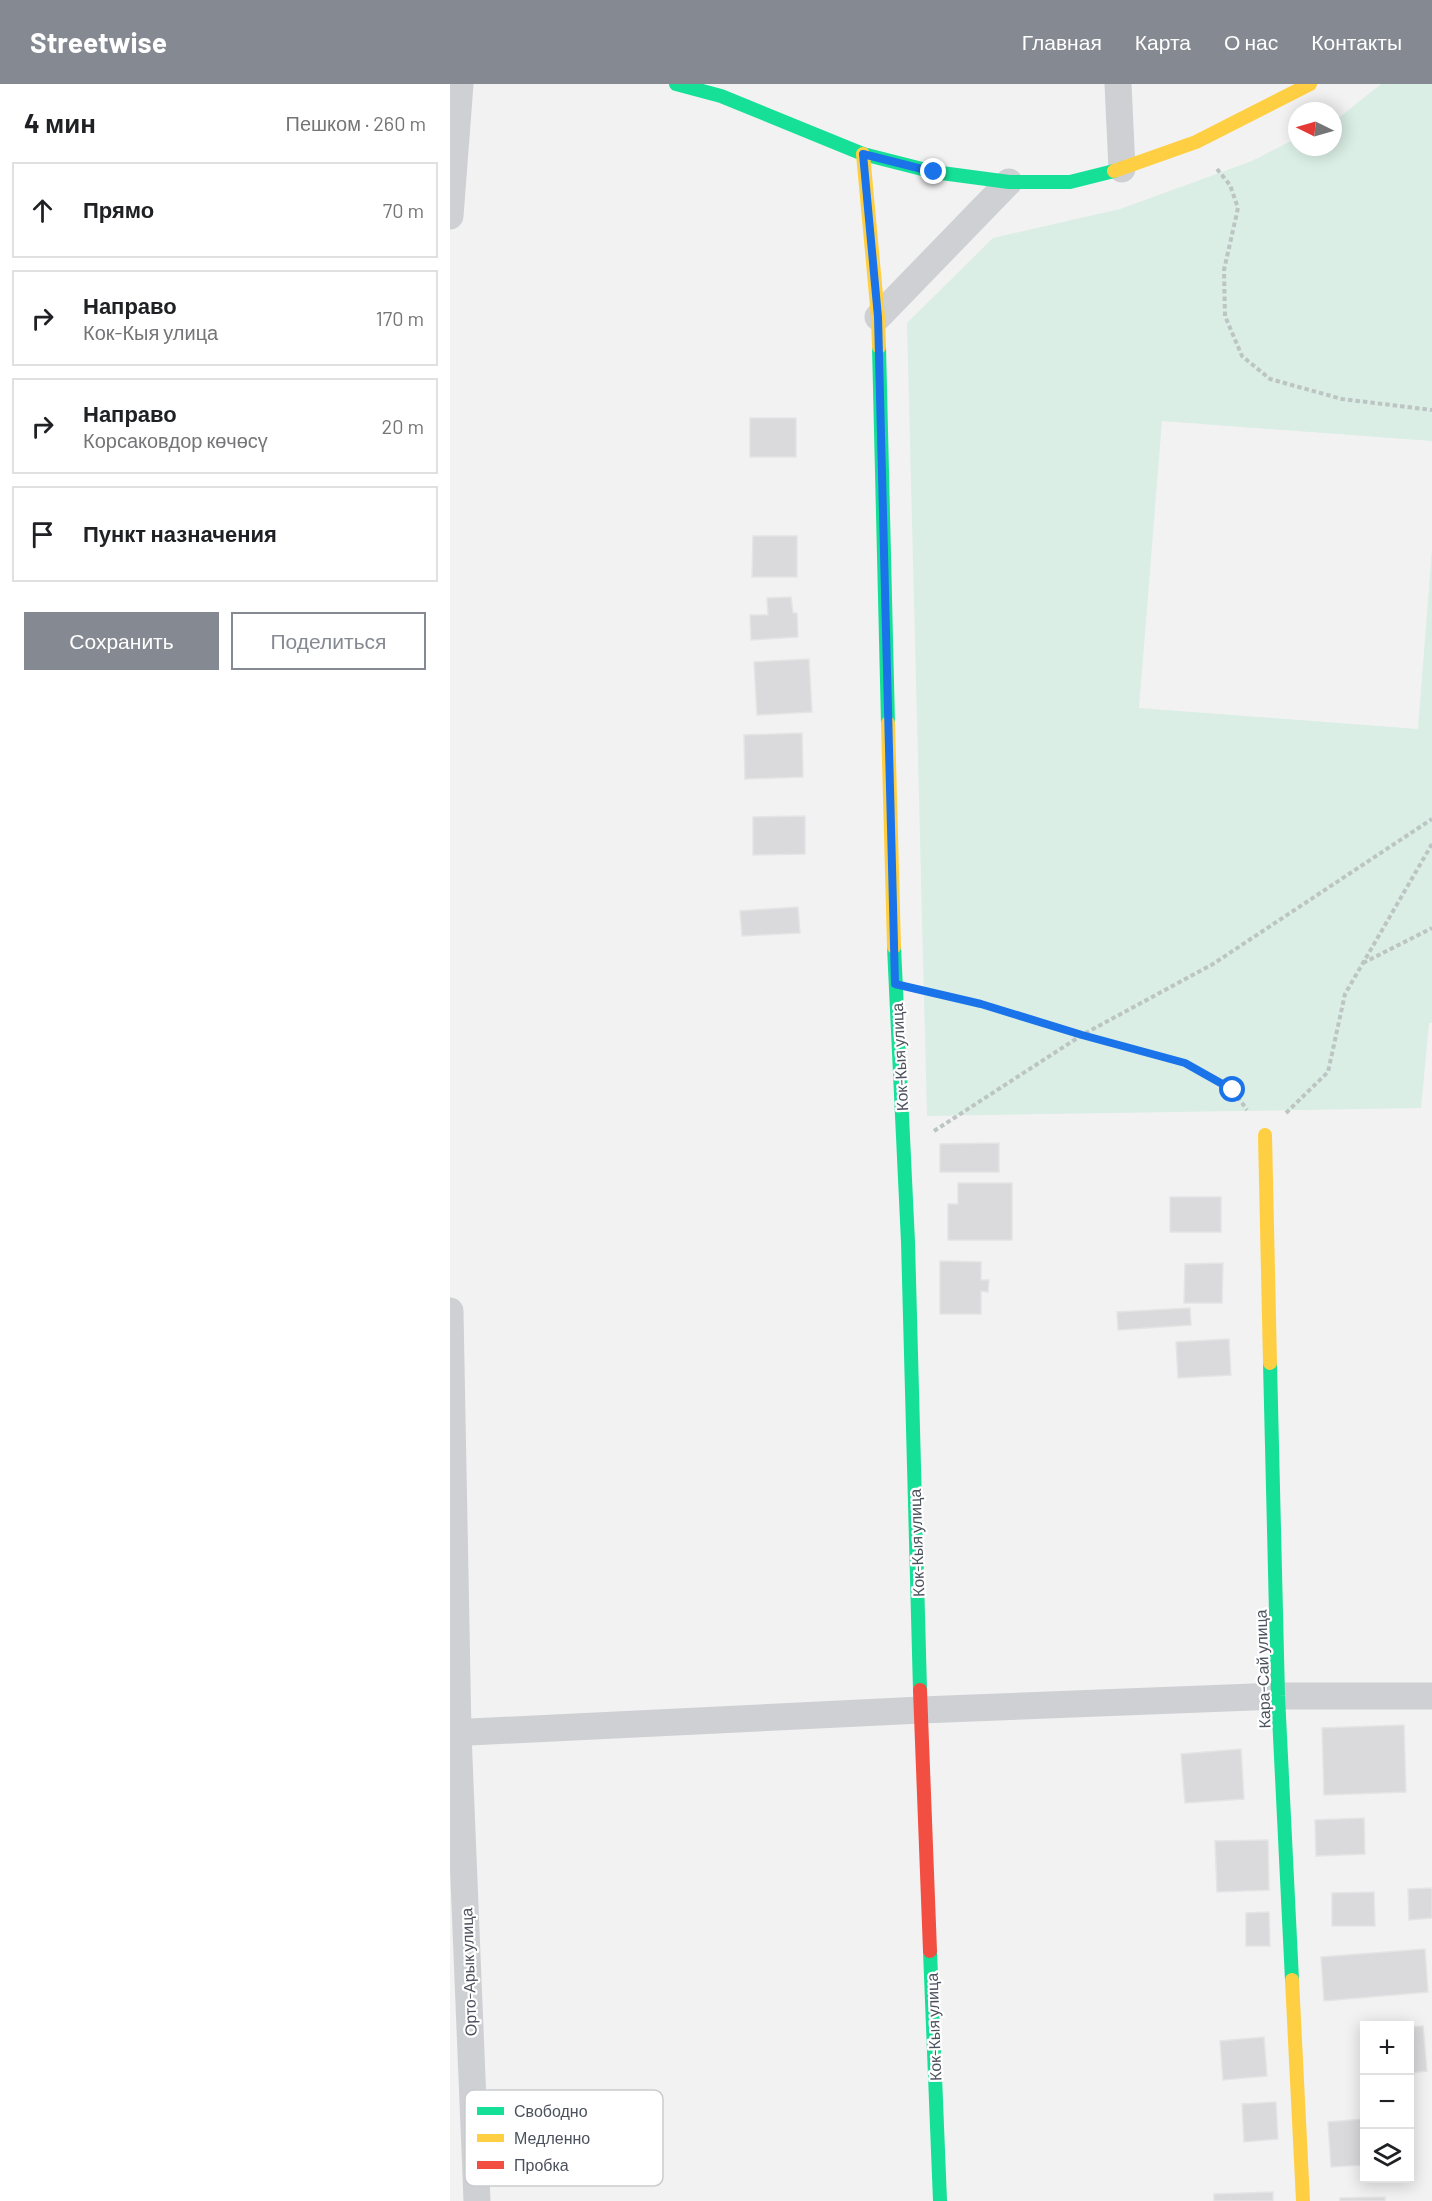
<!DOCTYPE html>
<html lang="ru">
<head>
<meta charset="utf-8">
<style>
  :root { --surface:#fff; --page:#f2f2f2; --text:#202124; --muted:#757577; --line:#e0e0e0; --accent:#858991 }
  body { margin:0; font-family:Barlow,sans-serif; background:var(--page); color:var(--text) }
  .controls { position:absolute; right:18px; bottom:18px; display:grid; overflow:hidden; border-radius:0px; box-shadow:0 3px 15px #0003 }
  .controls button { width:54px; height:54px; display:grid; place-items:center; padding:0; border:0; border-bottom:2px solid var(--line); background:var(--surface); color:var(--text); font:30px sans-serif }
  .compass { position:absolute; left:838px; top:18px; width:54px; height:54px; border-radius:50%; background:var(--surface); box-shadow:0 3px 15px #0003; rotate:275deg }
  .stop { position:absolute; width:18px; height:18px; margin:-14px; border:4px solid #1a73e8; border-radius:50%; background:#fff }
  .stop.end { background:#1a73e8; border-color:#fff; box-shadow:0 2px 6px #0008 }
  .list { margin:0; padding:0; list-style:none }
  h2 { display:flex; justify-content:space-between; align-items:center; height:78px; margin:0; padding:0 24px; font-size:26px }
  h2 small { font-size:20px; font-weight:400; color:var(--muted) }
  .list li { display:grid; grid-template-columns:39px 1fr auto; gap:18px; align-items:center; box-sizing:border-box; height:96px; margin:0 12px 12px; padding:0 12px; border:2px solid var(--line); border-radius:0px }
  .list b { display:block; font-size:22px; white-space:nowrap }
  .list p { margin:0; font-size:20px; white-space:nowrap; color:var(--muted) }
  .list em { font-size:20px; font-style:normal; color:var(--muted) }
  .actions { display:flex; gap:12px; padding:18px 24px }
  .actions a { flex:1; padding:14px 0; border:2px solid var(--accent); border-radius:0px; text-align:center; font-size:21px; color:var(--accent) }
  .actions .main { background:var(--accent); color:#fff }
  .icon { flex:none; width:33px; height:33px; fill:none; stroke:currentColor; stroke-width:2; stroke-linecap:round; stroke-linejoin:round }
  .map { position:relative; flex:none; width:982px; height:2117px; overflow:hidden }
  header { display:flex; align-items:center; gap:36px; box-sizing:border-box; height:84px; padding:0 30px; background:var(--accent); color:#fff }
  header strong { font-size:28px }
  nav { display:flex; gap:33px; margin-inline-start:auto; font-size:21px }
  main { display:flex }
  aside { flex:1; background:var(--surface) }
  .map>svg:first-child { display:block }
  .green { fill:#daeee5 }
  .building { fill:#dadadc; stroke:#e4e4e5; stroke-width:1.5 }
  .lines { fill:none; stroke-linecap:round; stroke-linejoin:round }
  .path { stroke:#bcc5c4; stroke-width:4; stroke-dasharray:4.5 3; stroke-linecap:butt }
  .street { stroke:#ced0d3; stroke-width:27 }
  .fast { stroke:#16e098; stroke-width:14 }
  .slow { stroke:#ffcf43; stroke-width:14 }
  .jam { stroke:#f24e42; stroke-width:14 }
  .route { stroke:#1a73e8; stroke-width:8 }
  .labels { text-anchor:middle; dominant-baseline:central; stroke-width:4.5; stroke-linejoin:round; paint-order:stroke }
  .street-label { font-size:16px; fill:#4b515d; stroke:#fff }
  .key { fill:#fff; stroke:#c9cbce; stroke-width:1.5 }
  .key-label { font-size:16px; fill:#4b515d }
</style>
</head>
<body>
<header>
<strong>Streetwise</strong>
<nav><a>Главная</a><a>Карта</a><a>О нас</a><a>Контакты</a></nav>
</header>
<main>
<aside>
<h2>4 мин<small>Пешком · 260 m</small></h2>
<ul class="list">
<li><svg class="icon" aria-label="ahead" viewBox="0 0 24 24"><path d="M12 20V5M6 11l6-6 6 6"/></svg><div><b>Прямо</b></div><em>70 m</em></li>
<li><svg class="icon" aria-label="right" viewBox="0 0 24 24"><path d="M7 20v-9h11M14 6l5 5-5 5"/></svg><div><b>Направо</b><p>Кок-Кыя улица</p></div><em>170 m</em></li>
<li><svg class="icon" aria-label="right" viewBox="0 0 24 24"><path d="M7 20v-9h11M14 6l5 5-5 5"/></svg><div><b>Направо</b><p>Корсаковдор көчөсү</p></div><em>20 m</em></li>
<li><svg class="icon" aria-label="arrive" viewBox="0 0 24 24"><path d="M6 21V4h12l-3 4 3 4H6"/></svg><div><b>Пункт назначения</b></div></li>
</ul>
<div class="actions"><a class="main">Сохранить</a><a>Поделиться</a></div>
</aside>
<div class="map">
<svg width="982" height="2117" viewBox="0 0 982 2117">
  <rect width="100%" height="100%" fill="#f2f2f2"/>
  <path class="green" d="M 931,0 L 982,0 L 982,357 L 712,337 L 689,624 L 968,645 L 982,465 L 982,939 L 979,939 L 971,1024 L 477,1032 L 457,239 L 543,154 L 670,125 L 802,77 L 847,54 L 847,63 L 883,63 L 883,36 L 891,32 Z"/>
  <path class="building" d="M 300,334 L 346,334 L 346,373 L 300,373 Z
    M 303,452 L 347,452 L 347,493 L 302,493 Z
    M 341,513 L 343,529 L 347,529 L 348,553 L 301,556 L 300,531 L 318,531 L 317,514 Z
    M 359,575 L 362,628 L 307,631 L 304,578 Z
    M 352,649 L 353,693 L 295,695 L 294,651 Z
    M 355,732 L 355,770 L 303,771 L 303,733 Z
    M 348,823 L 350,849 L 292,852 L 290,827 Z
    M 549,1059 L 549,1088 L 490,1088 L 490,1060 Z
    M 508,1099 L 562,1099 L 562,1156 L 498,1156 L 498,1120 L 508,1120 Z
    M 720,1113 L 771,1113 L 771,1148 L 720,1148 Z
    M 490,1177 L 531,1178 L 531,1196 L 539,1196 L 538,1208 L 531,1207 L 531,1230 L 490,1230 Z
    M 773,1179 L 772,1219 L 734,1219 L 735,1180 Z
    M 740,1224 L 741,1241 L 668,1246 L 667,1228 Z
    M 779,1255 L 781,1291 L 728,1294 L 726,1258 Z
    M 954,1641 L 956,1708 L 874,1711 L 872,1644 Z
    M 791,1665 L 794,1715 L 735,1719 L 731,1670 Z
    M 914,1734 L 915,1770 L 866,1772 L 865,1736 Z
    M 818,1756 L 819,1806 L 767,1808 L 765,1757 Z
    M 982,1804 L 982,1834 L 959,1836 L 958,1805 Z
    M 924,1808 L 925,1842 L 882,1842 L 882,1809 Z
    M 819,1828 L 820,1862 L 796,1862 L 796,1829 Z
    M 975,1865 L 978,1908 L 874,1917 L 871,1873 Z
    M 973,1942 L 977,1987 L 960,1989 L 960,1943 Z
    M 814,1953 L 817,1992 L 773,1996 L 770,1957 Z
    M 826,2018 L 828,2055 L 794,2058 L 792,2020 Z
    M 914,2035 L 914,2081 L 881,2083 L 878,2038 Z
    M 823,2108 L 823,2117 L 764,2117 L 764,2110 Z
    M 935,2113 L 935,2117 L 890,2117 L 890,2114 Z"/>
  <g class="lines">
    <path class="path" d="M 767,85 L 780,101 L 788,124 L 774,186 L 775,232 L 792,272 L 820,295 L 892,315 L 982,326
      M 913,879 L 982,844
      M 478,908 L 531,919 L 596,938 L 632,951 L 735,979 L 783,1006 L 797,1026
      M 836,1029 L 878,988 L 895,910 L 982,760
      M 484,1047 L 632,951 L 763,880 L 982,735"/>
    <path class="street" d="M 668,0 L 672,85
      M 0,132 L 10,0
      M 428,233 L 559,98
      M 0,1227 L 8,1649 L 27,2117
      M 0,1649 L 471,1626 L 828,1612 L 982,1612"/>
    <path class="fast" d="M 226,0 L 271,12 L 413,70 L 484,88 L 559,98 L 620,98 L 664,87
      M 429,263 L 438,639
      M 444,863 L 458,1158 L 470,1606
      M 820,1279 L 828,1612 L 842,1896
      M 480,1867 L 490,2117"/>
    <path class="slow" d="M 413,70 L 428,233 L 429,263
      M 664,87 L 746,58 L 860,0
      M 438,639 L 444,863
      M 815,1051 L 820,1279
      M 842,1896 L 853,2117"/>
    <path class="jam" d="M 470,1606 L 480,1867"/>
  </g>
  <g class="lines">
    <path class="route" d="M 484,88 L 413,70 L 428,233 L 445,900 L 531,920 L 632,951 L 735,979 L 783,1006"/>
  </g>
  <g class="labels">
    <g class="street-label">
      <text transform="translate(449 973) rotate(-93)">Кок-Кыя улица</text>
      <text transform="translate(466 1459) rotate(-92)">Кок-Кыя улица</text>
      <text transform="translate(812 1585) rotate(-92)">Кара-Сай улица</text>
      <text transform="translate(18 1888) rotate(-92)">Орто-Арык улица</text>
      <text transform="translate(483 1943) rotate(-92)">Кок-Кыя улица</text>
    </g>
  </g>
  <rect x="15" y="2006" width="198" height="96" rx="9" class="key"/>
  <rect x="27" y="2023" width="27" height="8" fill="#16e098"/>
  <rect x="27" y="2050" width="27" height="8" fill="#ffcf43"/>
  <rect x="27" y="2077" width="27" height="8" fill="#f24e42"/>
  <g class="key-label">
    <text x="64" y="2033">Свободно</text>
    <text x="64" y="2060">Медленно</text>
    <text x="64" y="2087">Пробка</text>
  </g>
</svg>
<div class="controls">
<button>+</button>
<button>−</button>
<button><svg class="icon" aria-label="layers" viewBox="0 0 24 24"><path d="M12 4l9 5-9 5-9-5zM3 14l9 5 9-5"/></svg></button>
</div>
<svg class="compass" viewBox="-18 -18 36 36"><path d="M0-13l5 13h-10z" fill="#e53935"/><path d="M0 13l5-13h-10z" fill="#757577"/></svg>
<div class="stop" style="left:783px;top:1006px"></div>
<div class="stop end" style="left:484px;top:88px"></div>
</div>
</main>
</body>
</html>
